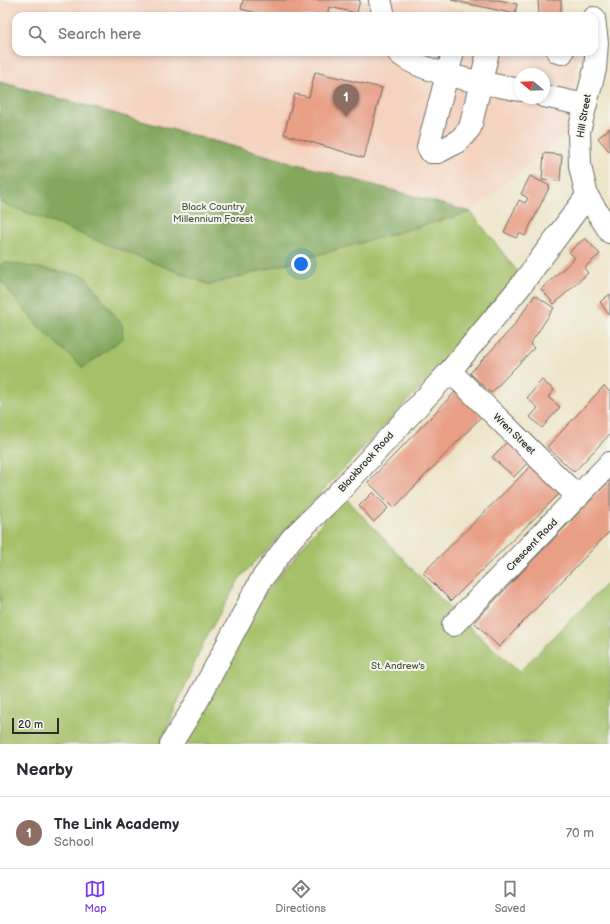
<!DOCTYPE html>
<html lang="en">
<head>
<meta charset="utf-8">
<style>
  :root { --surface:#fff; --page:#f2f2f3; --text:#2b2b33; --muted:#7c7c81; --line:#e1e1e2; --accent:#7c3aed }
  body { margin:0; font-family:"Balsamiq Sans",sans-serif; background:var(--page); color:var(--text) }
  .compass { position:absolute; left:514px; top:68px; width:36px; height:36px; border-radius:50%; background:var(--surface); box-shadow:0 2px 6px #0003; rotate:289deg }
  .scale { position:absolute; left:12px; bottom:10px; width:47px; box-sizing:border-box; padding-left:4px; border:2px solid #2b2b2b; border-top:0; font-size:11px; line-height:14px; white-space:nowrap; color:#2b2b2b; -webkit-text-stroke:3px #f6f6f2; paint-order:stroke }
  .you { position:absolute; left:301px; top:264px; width:14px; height:14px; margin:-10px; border:3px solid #fff; border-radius:50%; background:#1a73e8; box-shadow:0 0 0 6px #1a73e833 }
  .badge { display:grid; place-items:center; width:26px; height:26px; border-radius:50%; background:var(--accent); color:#fff; font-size:13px; font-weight:700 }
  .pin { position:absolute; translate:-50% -33px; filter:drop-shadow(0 1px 2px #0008) }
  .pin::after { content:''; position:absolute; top:21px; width:14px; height:12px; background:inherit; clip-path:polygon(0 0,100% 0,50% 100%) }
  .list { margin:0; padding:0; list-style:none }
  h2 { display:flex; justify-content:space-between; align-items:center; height:52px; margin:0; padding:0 16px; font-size:17px }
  h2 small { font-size:13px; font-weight:400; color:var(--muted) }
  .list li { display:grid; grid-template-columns:26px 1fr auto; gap:12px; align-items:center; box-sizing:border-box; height:72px; padding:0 16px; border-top:1px solid var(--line) }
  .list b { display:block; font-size:15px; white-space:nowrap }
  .list p { margin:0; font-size:13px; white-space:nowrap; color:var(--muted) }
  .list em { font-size:13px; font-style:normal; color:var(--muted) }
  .icon { flex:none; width:22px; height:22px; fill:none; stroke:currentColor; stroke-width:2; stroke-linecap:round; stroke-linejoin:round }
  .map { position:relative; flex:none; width:610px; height:744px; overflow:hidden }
  .search { position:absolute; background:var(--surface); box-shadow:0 2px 6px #0003; left:12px; right:12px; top:12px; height:44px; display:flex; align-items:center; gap:10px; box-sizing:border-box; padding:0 14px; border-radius:12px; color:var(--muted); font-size:15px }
  .sheet { height:124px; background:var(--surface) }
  nav { display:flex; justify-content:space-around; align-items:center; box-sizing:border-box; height:56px; border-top:1px solid var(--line); background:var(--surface); font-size:11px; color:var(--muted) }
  nav a { display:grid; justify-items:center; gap:2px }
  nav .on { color:var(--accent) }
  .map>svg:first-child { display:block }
  .built { fill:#f4d3bf; fill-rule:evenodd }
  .green { fill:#a4c169; stroke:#68764a }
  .forest { fill:#83a75d; stroke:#576944 }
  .building { fill:#e89f86 }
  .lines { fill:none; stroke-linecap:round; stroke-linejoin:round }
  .minor-casing { stroke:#6f6c62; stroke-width:24 }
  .minor { stroke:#fff; stroke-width:22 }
  .labels { text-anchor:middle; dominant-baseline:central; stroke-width:4; stroke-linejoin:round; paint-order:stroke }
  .street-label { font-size:10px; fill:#2b2b2b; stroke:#f6f6f2 }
  .park-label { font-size:10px; fill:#4f583e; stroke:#f6f6f2 }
</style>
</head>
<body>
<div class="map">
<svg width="610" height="744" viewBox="0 0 610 744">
  <rect width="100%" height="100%" fill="#f6f6f2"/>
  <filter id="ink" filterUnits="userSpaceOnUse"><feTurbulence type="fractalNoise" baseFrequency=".025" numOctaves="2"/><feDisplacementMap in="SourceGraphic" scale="8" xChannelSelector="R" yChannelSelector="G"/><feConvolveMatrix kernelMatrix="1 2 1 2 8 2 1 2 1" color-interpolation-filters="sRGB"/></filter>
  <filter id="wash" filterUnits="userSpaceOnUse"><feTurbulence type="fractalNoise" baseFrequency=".012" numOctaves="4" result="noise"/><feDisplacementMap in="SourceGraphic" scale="16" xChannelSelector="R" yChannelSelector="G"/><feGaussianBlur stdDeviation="0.9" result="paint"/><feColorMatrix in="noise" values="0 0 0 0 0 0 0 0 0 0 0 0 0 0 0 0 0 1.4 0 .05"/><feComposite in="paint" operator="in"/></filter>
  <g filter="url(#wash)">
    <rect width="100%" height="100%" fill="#ede5c9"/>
    <path class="built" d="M 0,0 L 427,0 L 486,16 L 16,16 L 16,52 L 579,52 L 565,135 L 471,212 L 0,82 ZM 520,74 L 544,74 L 544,98 L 520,98 Z"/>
    <path class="green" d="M 0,82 L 471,212 L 520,275 L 468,337 L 240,578 L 205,639 L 160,744 L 0,744 Z
      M 344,496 L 452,611 L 519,672 L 610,580 L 610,744 L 183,744 L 261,598 Z"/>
    <path class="forest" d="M 0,82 L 471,212 L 210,285 L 0,202 Z
      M 4,262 L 85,276 L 122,325 L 123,338 L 83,368 L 38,326 L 0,280 L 0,266 Z"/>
    <g id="blocks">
      <path class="building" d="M 243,0 L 360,0 L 357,13 L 329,7 L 327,16 L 267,16 L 241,9 Z
        M 451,0 L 499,0 L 517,4 L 515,14 Z
        M 538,0 L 561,0 L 561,16 L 539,16 Z
        M 315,72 L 382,88 L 364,158 L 284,134 L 295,94 L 309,97 Z
        M 610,128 L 610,152 L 598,138 Z
        M 544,153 L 562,155 L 560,181 L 542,180 Z
        M 530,176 L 550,186 L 525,236 L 519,233 L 516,238 L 504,232 L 519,200 L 525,203 L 528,198 L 521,194 Z
        M 585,238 L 600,254 L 584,268 L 588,273 L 554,304 L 541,289 L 575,258 L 569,252 Z
        M 610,294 L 610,316 L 600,302 Z
        M 535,295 L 554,308 L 530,344 L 534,348 L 491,393 L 470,373 L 512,328 Z
        M 542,380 L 554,390 L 548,397 L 560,407 L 542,428 L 530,417 L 538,408 L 527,398 Z
        M 604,386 L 610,392 L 610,434 L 574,472 L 547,447 Z
        M 456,391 L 482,416 L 394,508 L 368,482 Z
        M 507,442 L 528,462 L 514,477 L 492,457 Z
        M 532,465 L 560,493 L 451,601 L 423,573 Z
        M 610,480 L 610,531 L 499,647 L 474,622 Z
        M 373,492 L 388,508 L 374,522 L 359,506 Z"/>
    </g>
  </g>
  <g filter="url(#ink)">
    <use href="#blocks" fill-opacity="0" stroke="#6f6c62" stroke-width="1"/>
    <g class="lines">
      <defs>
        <path id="minor" d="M 380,0 L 384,16
          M 594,18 L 597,43 L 595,69 L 579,131 L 580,166 L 587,196 L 610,232
          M 398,52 C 417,73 491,84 520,90
          M 453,52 L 428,147 L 431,152 L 438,152 L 459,141 L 470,128 L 488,52
          M 558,52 L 562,53
          M 544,96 L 585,105
          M 450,371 L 578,497
          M 453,625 L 610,463
          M 171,744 L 198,700 L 261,580 L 292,538 L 336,495 L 450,371 L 519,288 L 587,196"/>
      </defs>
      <use href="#minor" class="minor-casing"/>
      <use href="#minor" class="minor"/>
    </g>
  </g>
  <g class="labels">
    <g class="street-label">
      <text transform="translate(584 116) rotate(-80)">Hill Street</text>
      <text transform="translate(514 434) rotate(44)">Wren Street</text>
      <text transform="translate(366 462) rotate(-48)">Blackbrook Road</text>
      <text transform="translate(532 545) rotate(-46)">Crescent Road</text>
    </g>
    <g class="park-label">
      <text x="213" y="207">Black Country<tspan x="213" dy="12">Millennium Forest</tspan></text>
      <text x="398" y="666">St. Andrew's</text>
    </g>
  </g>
</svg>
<svg class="compass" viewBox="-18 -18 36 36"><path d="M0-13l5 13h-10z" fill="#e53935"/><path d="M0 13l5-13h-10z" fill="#7c7c81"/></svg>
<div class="scale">20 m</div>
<div class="you"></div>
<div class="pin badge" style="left:346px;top:117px;background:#8d6e63">1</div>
<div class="search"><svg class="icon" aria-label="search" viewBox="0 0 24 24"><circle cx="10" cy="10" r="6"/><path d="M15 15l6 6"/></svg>Search here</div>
</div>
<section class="sheet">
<h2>Nearby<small></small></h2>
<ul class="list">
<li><span class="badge" style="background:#8d6e63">1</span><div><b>The Link Academy</b><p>School</p></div><em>70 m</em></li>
</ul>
</section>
<nav>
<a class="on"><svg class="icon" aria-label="map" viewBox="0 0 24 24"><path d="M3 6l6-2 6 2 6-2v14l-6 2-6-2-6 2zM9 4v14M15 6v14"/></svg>Map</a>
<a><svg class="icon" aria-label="directions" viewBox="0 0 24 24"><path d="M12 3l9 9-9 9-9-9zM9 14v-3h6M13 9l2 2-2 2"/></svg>Directions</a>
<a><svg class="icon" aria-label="saved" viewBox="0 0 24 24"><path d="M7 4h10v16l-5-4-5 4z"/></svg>Saved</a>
</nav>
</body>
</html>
